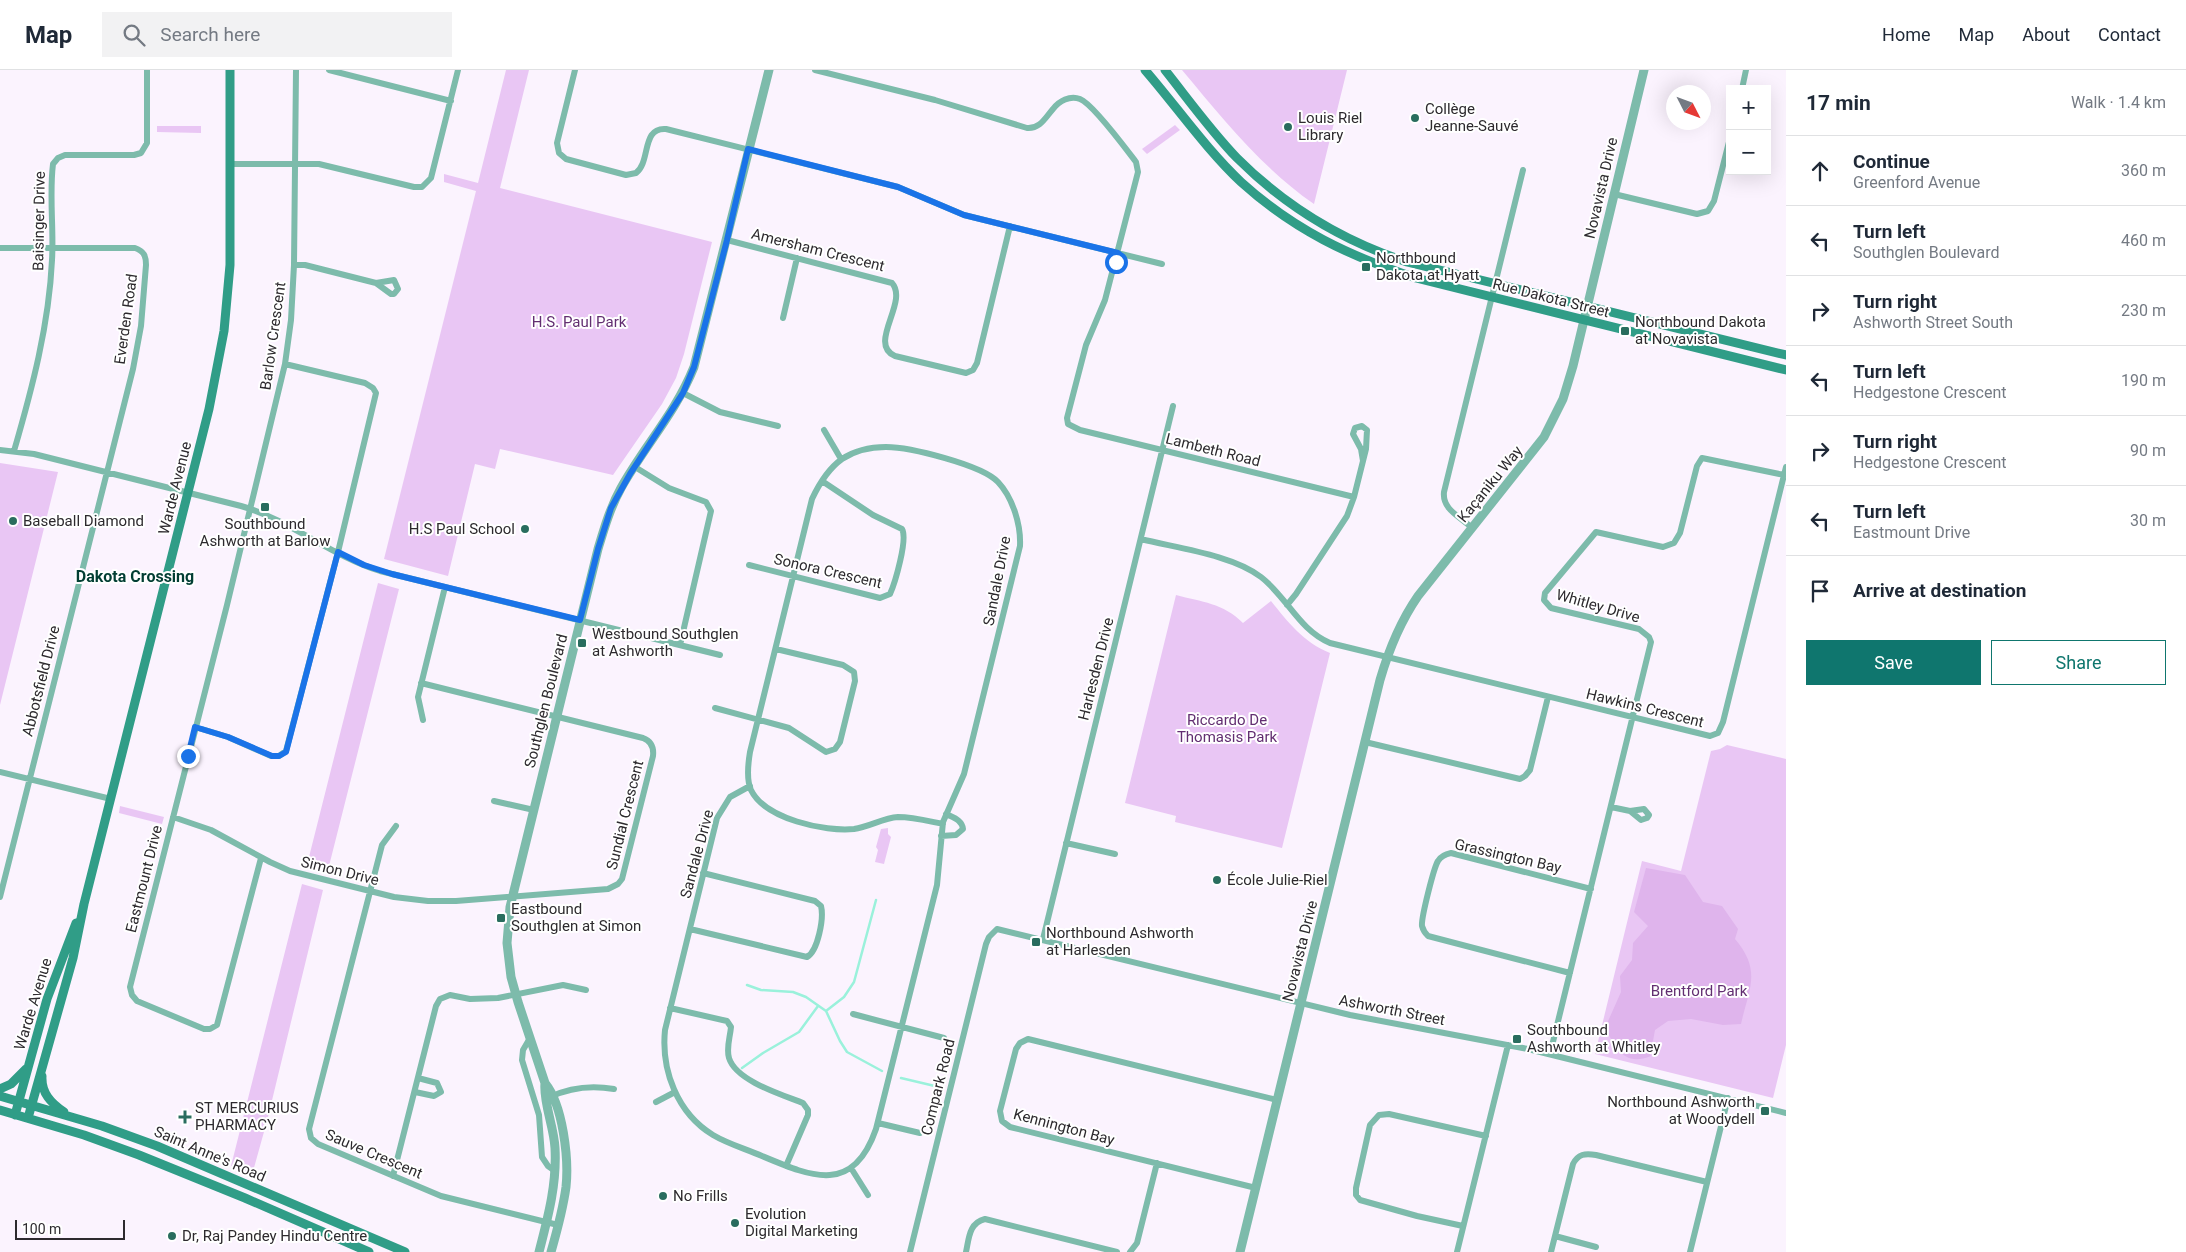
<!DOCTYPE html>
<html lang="en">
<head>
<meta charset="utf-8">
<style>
  :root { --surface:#fff; --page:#f2f2f3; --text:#1f2937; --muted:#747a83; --line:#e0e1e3; --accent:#0f766e }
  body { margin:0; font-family:Roboto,sans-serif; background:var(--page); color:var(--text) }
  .controls { position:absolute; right:15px; top:15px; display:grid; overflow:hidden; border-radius:0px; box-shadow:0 5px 20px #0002 }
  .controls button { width:45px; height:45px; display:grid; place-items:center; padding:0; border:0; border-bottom:1px solid var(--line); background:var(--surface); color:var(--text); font:25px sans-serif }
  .compass { position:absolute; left:1666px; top:15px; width:45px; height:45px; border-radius:50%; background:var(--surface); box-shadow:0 5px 20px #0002; rotate:132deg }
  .scale { position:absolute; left:15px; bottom:12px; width:110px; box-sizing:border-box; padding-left:5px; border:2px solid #2d2a2e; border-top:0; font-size:14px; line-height:18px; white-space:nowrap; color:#2d2a2e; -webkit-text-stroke:4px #fff; paint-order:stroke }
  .stop { position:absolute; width:15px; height:15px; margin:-11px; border:4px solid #1a73e8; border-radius:50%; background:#fff }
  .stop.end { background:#1a73e8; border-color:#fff; box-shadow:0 1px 5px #0008 }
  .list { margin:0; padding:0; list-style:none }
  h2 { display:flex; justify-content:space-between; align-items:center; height:65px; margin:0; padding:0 20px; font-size:21px }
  h2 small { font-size:16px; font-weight:400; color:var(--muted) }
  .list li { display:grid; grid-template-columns:32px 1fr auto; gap:15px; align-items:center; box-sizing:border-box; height:70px; padding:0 20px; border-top:1px solid var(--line) }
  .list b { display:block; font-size:19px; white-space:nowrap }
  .list p { margin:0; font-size:16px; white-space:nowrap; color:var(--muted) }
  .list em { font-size:16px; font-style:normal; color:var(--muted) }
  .actions { display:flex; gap:10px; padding:15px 20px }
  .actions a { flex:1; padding:11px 0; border:1px solid var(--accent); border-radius:0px; text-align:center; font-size:18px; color:var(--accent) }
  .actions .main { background:var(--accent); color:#fff }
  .icon { flex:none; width:28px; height:28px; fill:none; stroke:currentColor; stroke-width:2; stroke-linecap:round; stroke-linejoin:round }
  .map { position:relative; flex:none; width:1786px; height:1182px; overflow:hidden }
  header { display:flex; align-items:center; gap:30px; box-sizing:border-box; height:70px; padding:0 25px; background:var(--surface); border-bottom:1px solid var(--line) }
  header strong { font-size:24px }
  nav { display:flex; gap:28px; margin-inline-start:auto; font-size:18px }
  .search { width:350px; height:45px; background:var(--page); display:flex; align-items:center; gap:12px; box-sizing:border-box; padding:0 18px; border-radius:0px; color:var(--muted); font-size:19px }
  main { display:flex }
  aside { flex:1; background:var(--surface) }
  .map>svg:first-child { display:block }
  .green { fill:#e9c6f4 }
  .forest { fill:#dfb4ec }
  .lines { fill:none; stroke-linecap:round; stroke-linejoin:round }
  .stream { stroke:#9af1db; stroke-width:2.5 }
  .minor { stroke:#7dbbab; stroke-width:6 }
  .tertiary { stroke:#7dbbab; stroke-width:9 }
  .secondary { stroke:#309d87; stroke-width:9 }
  .route { stroke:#1a73e8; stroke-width:6 }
  .poi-dot { fill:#296d5e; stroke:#fff; stroke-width:2 }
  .labels { text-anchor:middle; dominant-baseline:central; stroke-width:4; stroke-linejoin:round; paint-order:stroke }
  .poi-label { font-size:15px; fill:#2d2a2e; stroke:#fff; text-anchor:start }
  .street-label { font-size:15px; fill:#2d2a2e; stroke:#fff }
  .park-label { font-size:15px; fill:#622e71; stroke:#fff }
  .neighbourhood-label { font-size:16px; font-weight:bold; fill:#023e33; stroke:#fff }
</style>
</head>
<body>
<header>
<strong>Map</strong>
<div class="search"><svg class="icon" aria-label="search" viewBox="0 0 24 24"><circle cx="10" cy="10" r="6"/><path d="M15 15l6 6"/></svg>Search here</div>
<nav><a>Home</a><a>Map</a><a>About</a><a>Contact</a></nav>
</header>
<main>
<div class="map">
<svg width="1786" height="1182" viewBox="0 0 1786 1182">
  <rect width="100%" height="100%" fill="#fbf3fe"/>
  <path class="green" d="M 506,0 L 529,0 L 500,118 L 712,172 L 684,284 L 676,308 L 662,334 L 613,405 L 500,379 L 495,399 L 475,394 L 448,506 L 384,489 L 476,121 L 444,112 L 444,104 L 478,113 Z
    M 1182,0 L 1347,0 L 1314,134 C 1261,97 1223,49 1182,0 Z
    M 1175,55 L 1180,60 L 1147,84 L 1142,79 Z
    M 157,56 L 201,56 L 201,63 L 157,62 Z
    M 0,393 L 58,402 L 0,635 Z
    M 378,513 L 399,519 L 328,800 L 307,795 Z
    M 1176,525 C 1202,532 1223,533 1243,553 L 1271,531 C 1288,552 1303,572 1330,583 L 1282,778 L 1175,752 L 1176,746 L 1125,733 Z
    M 1727,675 L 1786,689 L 1786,975 L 1773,1028 L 1595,984 L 1642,791 L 1681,801 L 1711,681 L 1720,679 Z
    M 120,736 L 164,747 L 162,754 L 119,743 Z
    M 888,758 L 888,764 L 891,767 L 884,794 L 875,792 L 878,780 L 876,777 L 881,759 Z
    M 302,814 L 323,820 L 267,1051 L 252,1105 L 231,1096 Z"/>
  <path class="forest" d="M 1646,798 L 1685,805 L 1703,832 L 1722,836 L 1738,859 L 1735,869 C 1762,901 1749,918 1741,954 L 1723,955 L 1691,949 L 1668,951 L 1655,960 L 1653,971 L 1646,979 L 1651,986 C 1624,997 1616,978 1605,958 L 1621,922 L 1620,906 L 1632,890 L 1633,873 L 1648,856 L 1634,842 Z"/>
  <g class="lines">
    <path class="stream" d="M 747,915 L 761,920 L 793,922 L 806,927 L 826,941 L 840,971 L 847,982 L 882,1001
      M 826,941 L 844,927 L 854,912 L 876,830
      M 742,998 L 763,983 L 799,962 L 818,936
      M 901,1008 L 939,1017"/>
    <path class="minor" d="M 329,0 L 451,31
      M 575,0 L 557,73 L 559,83 L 566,89 L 626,105 L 636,103 C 651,92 641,57 666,59 L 898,117 L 964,145 L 1162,194
      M 815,0 L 935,30 L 1027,58 C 1040,59 1045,48 1053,39 C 1059,31 1070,25 1080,29 C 1093,34 1126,79 1136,92 L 1138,102 L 1105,230 L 1086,275 L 1067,348 L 1068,354 L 1080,360 L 1354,427
      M 1742,19 L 1746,0
      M 230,94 L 319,94 L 414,117 L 422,117 L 431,108 L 458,0
      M 1614,124 L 1697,144 L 1708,141 L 1714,131 L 1730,68
      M 727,170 L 892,213 C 909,232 867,274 895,286 L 966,303 L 973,300 L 977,293 L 1010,156
      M 0,178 L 135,178 C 144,181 146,186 146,195 L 141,256 L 133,299 L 0,827
      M 294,195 L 305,195 L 376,213 L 391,224 L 394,224 L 398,219 L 394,210 L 376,213
      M 783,248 L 797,188
      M 683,323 L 720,342 L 778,356
      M 824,360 L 841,389
      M 0,380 L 34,384 L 241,436 C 290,450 331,486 380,501 L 720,585
      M 14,381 C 32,319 49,255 52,190 C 54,159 49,126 53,94 L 58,88 L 65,85 L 134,85 L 141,83 L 147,73 L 147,0
      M 635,397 L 669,418 L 706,432 L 711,441 L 680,575
      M 1472,458 C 1461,447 1442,440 1444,422 L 1523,100
      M 1141,469 C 1177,478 1233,485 1261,507 C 1287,527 1299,560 1330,573 L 1710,666 L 1718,663 L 1723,652 L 1786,397
      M 749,495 L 880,528 L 890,524 C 895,513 908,469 902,459 L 873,445 L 822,411
      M 1287,535 L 1296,524 L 1347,446 L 1354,427 L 1366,379 L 1367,360 L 1362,356 L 1355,358 L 1353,364 L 1361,379 L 1363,391
      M 715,638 L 789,658 L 826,682 L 835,679 L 840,672 L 855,611 L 854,602 L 843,595 L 776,579
      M 423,650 L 418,627 L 445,517
      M 195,657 L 228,667 L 271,686 L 279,686 L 286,681 L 338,482 L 376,323 L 373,318 L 365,313 L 285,294
      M 1365,672 L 1520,709 L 1525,706 L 1530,700 L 1548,627
      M 0,702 L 111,729
      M 750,716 L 730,727 L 717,748 L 665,960 C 661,1000 677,1043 713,1065 C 728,1074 746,1079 762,1086 C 812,1107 853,1125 876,1059 L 937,815 L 943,752 L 964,704 L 1020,476 C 1021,455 1013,428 998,412 C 982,395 910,377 886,377 C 871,377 854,381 842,389 C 828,399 819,414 812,429 L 750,682 C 748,694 746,709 751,720 C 765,749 825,762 854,759 C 869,757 883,748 898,747 C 913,747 928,751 943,754
      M 494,731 L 534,740
      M 1611,737 L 1630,741 L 1641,750 L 1647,748 L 1649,745 L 1644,739 L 1630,741
      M 173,747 L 211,760 L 270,792 L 290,801 L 394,827 L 428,831 L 456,831 L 608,819 L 618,814 L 622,809 L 653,686 C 654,677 651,671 643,668 L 421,613
      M 396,756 L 382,775 L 309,1059 L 311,1068 L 318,1074 L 441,1126 L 558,1155
      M 941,766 L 956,765 L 963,759 C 962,750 954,748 946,744
      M 1066,773 L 1115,784
      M 261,788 L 217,955 L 210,959 L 204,959 L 137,931 L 132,925 L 130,917 L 227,535 L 285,294 L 291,250 L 294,195 L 296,0
      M 690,859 L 807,887 C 818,881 824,848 821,836 L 815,831 L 703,803
      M 1043,869 L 1173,336
      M 1570,903 L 1428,866 C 1425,863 1423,860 1422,856 C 1421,848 1434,797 1438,791 C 1441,786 1446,784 1451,783 L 1591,819
      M 670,938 L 727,951 L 731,957 C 730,968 726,978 729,988 C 736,1011 783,1025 803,1033 L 808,1040 L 808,1045 L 786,1096
      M 853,944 L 944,968
      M 530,968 L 523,980 L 522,990 L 539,1045 L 542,1087 L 548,1096 L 555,1101
      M 1550,984 L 1651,572 L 1649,567 L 1639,559 L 1551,538 L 1544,530 L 1545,523 L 1596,462 L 1663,477 L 1674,473 L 1680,463 L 1697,396 L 1702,388 L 1784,405
      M 415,1022 L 434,1026 L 441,1022 L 437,1013 L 418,1008
      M 550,1027 C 571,1017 591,1015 614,1019
      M 656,1032 L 675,1022
      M 878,1053 L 920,1063
      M 851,1098 L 868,1125
      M 393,1106 L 436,936 L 440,929 L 450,925 L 470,929 L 498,928 L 563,915 L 586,920
      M 1256,1118 L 1010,1057 L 1002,1051 L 1000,1041 L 1016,979 L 1020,973 L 1028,969 L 1277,1030
      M 1463,1156 L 1417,1146 L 1360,1130 L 1356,1125 L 1356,1118 L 1370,1055 L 1379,1045 L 1389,1044 L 1486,1066
      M 1555,1166 L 1596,1177
      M 910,1182 L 986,874 L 989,867 L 997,859 L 1350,945 L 1528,979 L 1786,1043
      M 966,1182 C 969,1168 969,1153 985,1149 L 1117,1182
      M 1130,1182 L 1137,1173 L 1157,1093
      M 1457,1182 L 1508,975
      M 1551,1182 L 1573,1094 C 1578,1084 1585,1083 1596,1085 L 1707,1112
      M 1690,1182 L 1728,1028"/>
    <path class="tertiary" d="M 539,1182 C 548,1147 557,1114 555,1078 C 554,1057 543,1032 545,1013
      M 551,1182 C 557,1161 563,1139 566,1117 C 569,1089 563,1035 545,1013 L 518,932 L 511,907 L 507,873 L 510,837 L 598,479 C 604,459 610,438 621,418 C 645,375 675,344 694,297 L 769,0
      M 1240,1182 L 1380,610 C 1389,579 1400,552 1418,526 L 1544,367 L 1563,329 L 1573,296 L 1644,0"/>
    <path class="secondary" d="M 1145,0 C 1177,37 1206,79 1241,112 C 1294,160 1349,186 1416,208 L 1786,300
      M 1165,0 C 1188,29 1211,61 1237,88 C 1285,136 1343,171 1407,192 L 1786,285
      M 42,1006 C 41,1023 51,1033 64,1042
      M 0,1019 L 11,1014 L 26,999
      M 0,1026 L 102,1056 L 157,1076 L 405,1182
      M 0,1040 L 84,1065 L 139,1085 L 245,1128 L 369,1182
      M 15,1045 L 47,929 L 76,853
      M 28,1048 L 73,888 L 84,834 L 209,339 L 224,261 L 230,195 L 230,0"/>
  </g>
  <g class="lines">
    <path class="route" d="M 188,686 L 195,657 L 228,667 L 272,686 L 279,686 L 286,682 L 338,482 L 364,495 L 392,504 L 580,550 L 598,479 L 611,438 L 630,404 L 683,323 L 694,297 L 727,170 L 748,79 L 898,117 L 964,145 L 1118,183 L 1116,192"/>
  </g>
  <g class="poi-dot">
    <circle cx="1415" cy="48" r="5"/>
    <circle cx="1288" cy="57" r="5"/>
    <rect x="1361" y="192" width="10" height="10" rx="2.5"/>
    <rect x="1620" y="256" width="10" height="10" rx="2.5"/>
    <rect x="260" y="432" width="10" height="10" rx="2.5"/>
    <circle cx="13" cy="451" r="5"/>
    <circle cx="525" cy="459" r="5"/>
    <rect x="577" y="568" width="10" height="10" rx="2.5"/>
    <circle cx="1217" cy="810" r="5"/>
    <rect x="496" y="843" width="10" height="10" rx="2.5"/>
    <rect x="1031" y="867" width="10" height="10" rx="2.5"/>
    <rect x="1512" y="964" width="10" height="10" rx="2.5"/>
    <rect x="1760" y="1036" width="10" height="10" rx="2.5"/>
    <path d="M182.5 1039.5h5v5h5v5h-5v5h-5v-5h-5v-5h5z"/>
    <circle cx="663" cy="1126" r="5"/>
    <circle cx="735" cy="1153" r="5"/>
    <circle cx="172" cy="1166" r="5"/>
  </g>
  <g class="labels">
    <g class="poi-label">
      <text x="1425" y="39">Collège<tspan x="1425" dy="17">Jeanne-Sauvé</tspan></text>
      <text x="1298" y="48">Louis Riel<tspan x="1298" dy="17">Library</tspan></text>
      <text x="1376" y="188">Northbound<tspan x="1376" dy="17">Dakota at Hyatt</tspan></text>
      <text x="1635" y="252">Northbound Dakota<tspan x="1635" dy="17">at Novavista</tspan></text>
      <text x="23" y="451">Baseball Diamond</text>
      <text x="265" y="454" text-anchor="middle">Southbound<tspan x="265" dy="17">Ashworth at Barlow</tspan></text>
      <text x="515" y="459" text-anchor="end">H.S Paul School</text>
      <text x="592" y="564">Westbound Southglen<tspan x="592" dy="17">at Ashworth</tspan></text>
      <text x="1227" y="810">École Julie-Riel</text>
      <text x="511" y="839">Eastbound<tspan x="511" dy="17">Southglen at Simon</tspan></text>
      <text x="1046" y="863">Northbound Ashworth<tspan x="1046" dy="17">at Harlesden</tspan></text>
      <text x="1527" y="960">Southbound<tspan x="1527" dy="17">Ashworth at Whitley</tspan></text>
      <text x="1755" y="1032" text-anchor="end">Northbound Ashworth<tspan x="1755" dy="17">at Woodydell</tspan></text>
      <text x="195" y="1038">ST MERCURIUS<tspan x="195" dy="17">PHARMACY</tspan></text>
      <text x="673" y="1126">No Frills</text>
      <text x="745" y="1144">Evolution<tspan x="745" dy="17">Digital Marketing</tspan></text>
      <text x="182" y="1166">Dr, Raj Pandey Hindu Centre</text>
    </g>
    <g class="street-label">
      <text transform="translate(1601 118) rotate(-77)">Novavista Drive</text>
      <text transform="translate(39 151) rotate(-89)">Baisinger Drive</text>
      <text transform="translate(818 180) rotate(14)">Amersham Crescent</text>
      <text transform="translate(1551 228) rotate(14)">Rue Dakota Street</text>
      <text transform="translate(126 249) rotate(-82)">Everden Road</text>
      <text transform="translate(273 266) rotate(-82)">Barlow Crescent</text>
      <text transform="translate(1213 380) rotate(14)">Lambeth Road</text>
      <text transform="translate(1490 414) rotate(-51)">Kaçaniku Way</text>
      <text transform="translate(175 418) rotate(-76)">Warde Avenue</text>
      <text transform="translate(828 501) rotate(13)">Sonora Crescent</text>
      <text transform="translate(997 511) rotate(-79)">Sandale Drive</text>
      <text transform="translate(1598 536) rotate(16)">Whitley Drive</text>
      <text transform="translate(1096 599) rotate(-76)">Harlesden Drive</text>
      <text transform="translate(41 611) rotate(-76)">Abbotsfield Drive</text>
      <text transform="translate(546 631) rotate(-76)">Southglen Boulevard</text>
      <text transform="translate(1645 638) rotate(14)">Hawkins Crescent</text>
      <text transform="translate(625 745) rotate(-76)">Sundial Crescent</text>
      <text transform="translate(697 784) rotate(-75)">Sandale Drive</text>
      <text transform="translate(1508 786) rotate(13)">Grassington Bay</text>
      <text transform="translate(340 801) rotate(14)">Simon Drive</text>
      <text transform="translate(144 809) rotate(-76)">Eastmount Drive</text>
      <text transform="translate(1300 881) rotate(-76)">Novavista Drive</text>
      <text transform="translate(33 934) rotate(-73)">Warde Avenue</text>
      <text transform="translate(1392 940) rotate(11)">Ashworth Street</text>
      <text transform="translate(938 1017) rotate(-76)">Compark Road</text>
      <text transform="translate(1064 1057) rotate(15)">Kennington Bay</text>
      <text transform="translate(210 1084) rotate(23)">Saint Anne's Road</text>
      <text transform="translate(374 1084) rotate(23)">Sauve Crescent</text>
    </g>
    <g class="park-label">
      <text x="579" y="252">H.S. Paul Park</text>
      <text x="1227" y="650">Riccardo De<tspan x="1227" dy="17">Thomasis Park</tspan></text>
      <text x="1699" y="921">Brentford Park</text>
    </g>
    <g class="neighbourhood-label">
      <text x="135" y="506">Dakota Crossing</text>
    </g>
  </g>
</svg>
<div class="controls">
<button>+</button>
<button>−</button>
</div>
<svg class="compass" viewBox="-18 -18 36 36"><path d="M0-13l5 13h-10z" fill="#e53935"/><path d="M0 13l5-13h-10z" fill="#747a83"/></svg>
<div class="scale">100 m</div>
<div class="stop" style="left:1116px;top:192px"></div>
<div class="stop end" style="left:188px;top:686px"></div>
</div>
<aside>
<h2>17 min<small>Walk · 1.4 km</small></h2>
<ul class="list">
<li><svg class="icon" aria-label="ahead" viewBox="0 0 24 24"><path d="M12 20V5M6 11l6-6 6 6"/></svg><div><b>Continue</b><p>Greenford Avenue</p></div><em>360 m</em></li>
<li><svg class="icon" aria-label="left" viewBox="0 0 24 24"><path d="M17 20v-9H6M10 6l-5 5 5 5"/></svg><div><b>Turn left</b><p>Southglen Boulevard</p></div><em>460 m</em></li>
<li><svg class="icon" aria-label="right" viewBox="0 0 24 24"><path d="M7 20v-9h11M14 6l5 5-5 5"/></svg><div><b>Turn right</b><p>Ashworth Street South</p></div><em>230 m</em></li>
<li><svg class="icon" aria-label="left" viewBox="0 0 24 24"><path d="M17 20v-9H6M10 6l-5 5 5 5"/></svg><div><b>Turn left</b><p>Hedgestone Crescent</p></div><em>190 m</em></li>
<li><svg class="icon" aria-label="right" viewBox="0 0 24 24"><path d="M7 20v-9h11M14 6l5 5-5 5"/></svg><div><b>Turn right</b><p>Hedgestone Crescent</p></div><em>90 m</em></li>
<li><svg class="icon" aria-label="left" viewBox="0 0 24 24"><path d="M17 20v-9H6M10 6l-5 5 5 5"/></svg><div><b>Turn left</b><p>Eastmount Drive</p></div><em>30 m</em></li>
<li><svg class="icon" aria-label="arrive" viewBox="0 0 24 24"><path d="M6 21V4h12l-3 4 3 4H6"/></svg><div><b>Arrive at destination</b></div></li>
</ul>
<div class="actions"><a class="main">Save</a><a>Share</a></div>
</aside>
</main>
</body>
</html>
